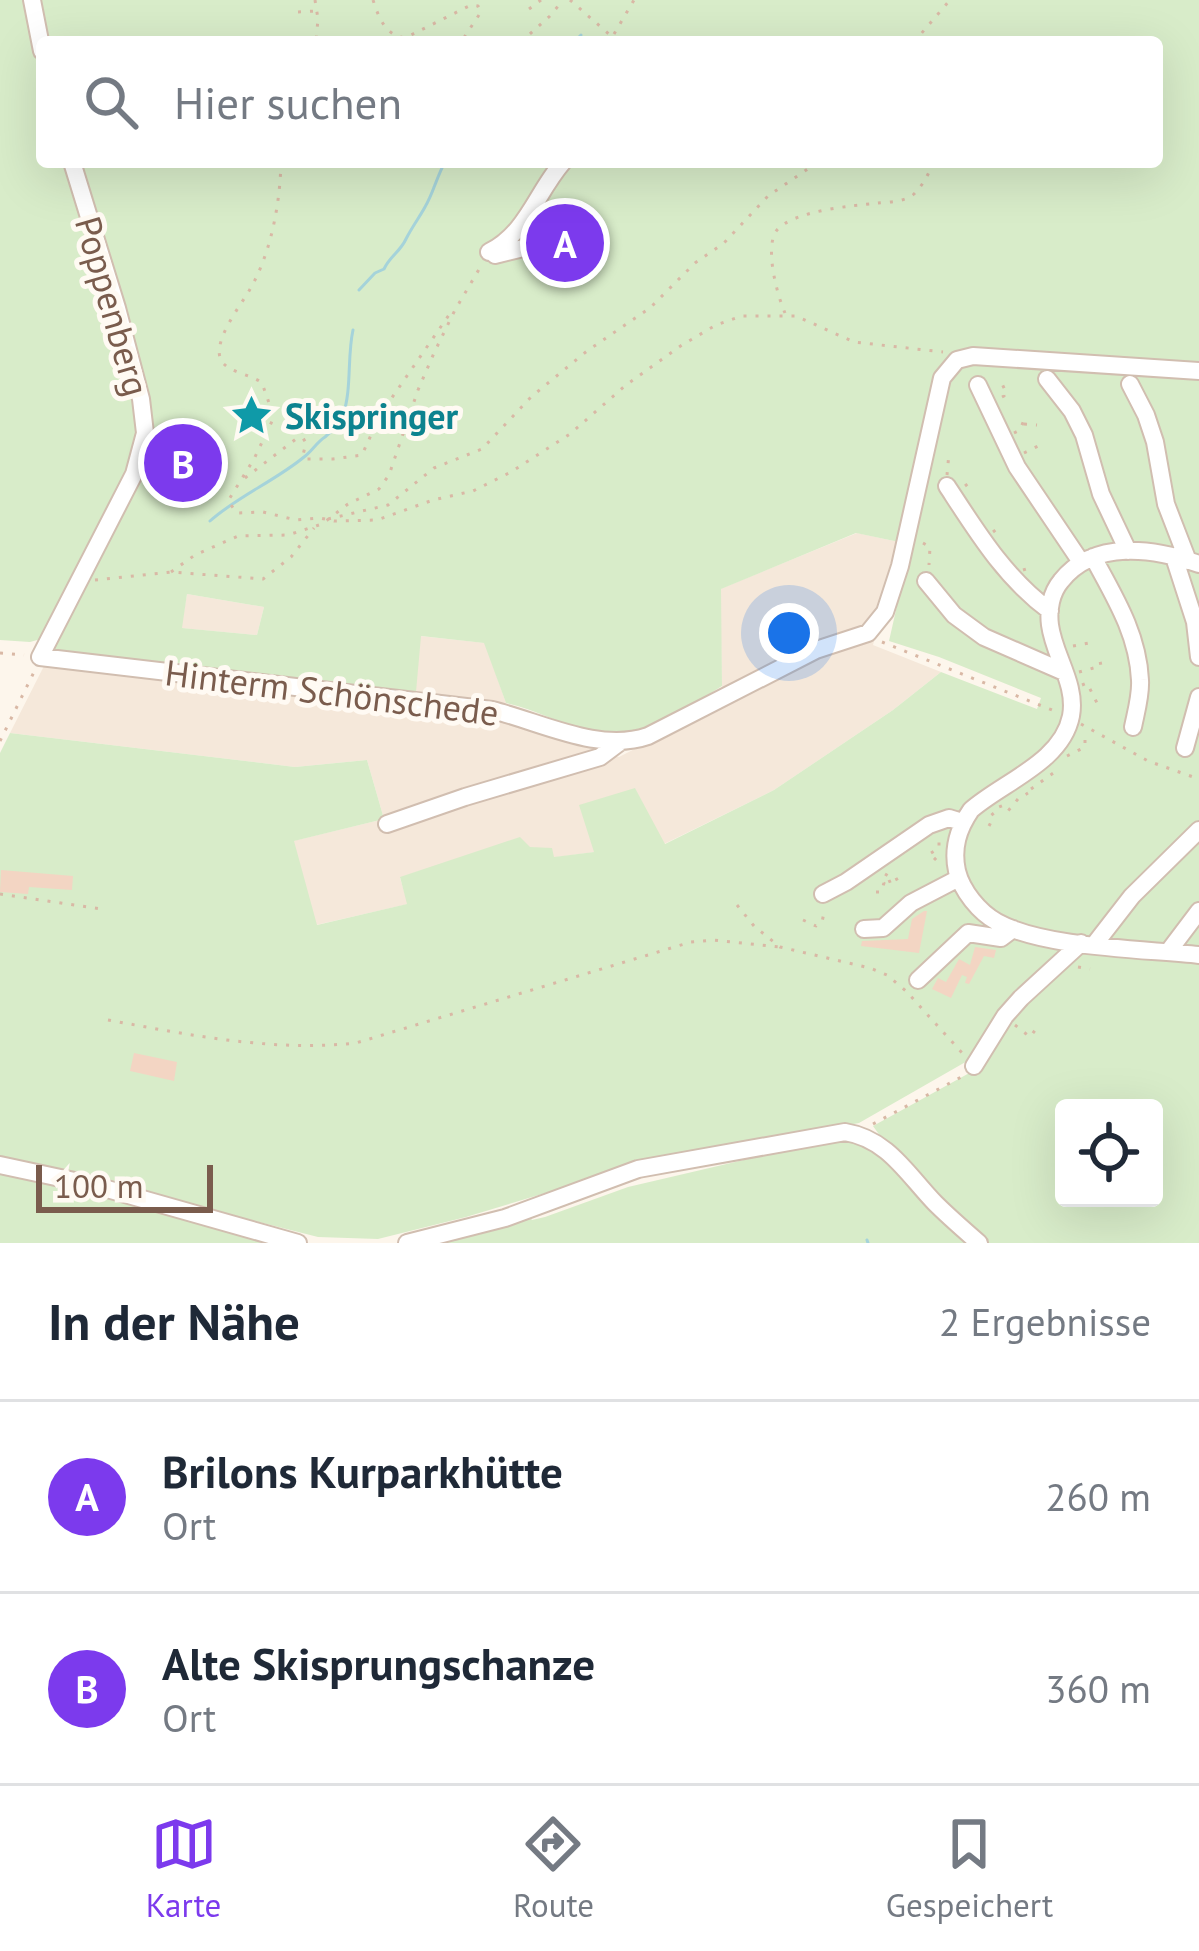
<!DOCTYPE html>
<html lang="de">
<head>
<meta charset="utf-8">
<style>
  :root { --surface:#fff; --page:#f2f2f3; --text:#1f2937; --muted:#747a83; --line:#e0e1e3; --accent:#7c3aed }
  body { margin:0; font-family:"PT Sans",sans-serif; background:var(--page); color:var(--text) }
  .controls { position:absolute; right:36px; bottom:36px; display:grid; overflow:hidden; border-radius:12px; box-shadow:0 12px 48px #0002 }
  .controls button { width:108px; height:108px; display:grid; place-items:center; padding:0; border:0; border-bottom:3px solid var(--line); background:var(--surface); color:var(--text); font:60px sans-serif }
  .scale { position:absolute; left:36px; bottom:30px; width:177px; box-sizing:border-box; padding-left:12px; border:6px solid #7a5c4d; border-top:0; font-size:33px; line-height:42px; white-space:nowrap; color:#7a5c4d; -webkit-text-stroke:9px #fffaf3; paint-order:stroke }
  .you { position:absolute; left:789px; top:633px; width:42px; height:42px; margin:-30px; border:9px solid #fff; border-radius:50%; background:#1a73e8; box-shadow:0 0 0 18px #1a73e833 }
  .badge { display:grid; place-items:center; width:78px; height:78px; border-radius:50%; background:var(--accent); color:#fff; font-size:39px; font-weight:700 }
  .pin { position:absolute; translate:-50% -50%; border:6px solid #fff; box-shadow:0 3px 12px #0006 }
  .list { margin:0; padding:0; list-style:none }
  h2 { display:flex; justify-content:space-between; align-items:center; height:156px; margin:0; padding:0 48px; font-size:51px }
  h2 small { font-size:39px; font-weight:400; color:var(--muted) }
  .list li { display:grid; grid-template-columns:78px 1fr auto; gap:36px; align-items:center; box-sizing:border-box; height:192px; padding:0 48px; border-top:3px solid var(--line) }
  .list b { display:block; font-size:45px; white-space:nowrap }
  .list p { margin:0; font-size:39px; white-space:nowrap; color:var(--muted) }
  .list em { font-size:39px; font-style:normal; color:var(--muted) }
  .icon { flex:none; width:66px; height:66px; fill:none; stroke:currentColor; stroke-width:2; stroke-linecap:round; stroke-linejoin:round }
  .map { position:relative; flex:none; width:1199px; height:1243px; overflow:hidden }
  .search { position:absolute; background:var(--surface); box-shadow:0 12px 48px #0002; left:36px; right:36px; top:36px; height:132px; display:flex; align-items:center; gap:30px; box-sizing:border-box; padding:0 42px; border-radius:12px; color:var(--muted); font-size:45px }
  .sheet { height:540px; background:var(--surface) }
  nav { display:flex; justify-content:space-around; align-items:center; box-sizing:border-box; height:168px; border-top:3px solid var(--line); background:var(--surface); font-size:33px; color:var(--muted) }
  nav a { display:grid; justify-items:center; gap:6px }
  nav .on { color:var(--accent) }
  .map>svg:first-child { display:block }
  .residential { fill:#f5e8da }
  .green { fill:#d8ecc9; fill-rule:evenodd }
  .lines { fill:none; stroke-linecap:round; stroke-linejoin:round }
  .stream { stroke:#a5d3da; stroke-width:3 }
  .building { fill:#f3d5c3 }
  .minor-casing { stroke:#d1beb0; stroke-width:20 }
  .path { stroke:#d9b8a5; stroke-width:3; stroke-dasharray:3 9; stroke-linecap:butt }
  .minor { stroke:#fff; stroke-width:16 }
  .labels { text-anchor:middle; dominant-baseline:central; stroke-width:10; stroke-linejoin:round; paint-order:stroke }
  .street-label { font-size:36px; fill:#7a5c4d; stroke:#fffaf3 }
  .culture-label { font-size:36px; font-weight:bold; fill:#0d838f; stroke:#fffaf3; text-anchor:start }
</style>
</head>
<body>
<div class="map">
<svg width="1199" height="1243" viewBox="0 0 1199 1243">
  <rect width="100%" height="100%" fill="#fdf6ec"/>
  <path class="residential" d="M 857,533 L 899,542 L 873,645 L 941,672 L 893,710 L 774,790 L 664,844 L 635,789 L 595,852 L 400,878 L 408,904 L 316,925 L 293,841 L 384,819 L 367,760 L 295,767 L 10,733 L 45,664 L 413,706 L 420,636 L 485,643 L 506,703 L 503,717 L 619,757 L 728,701 L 722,686 L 720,589 Z
    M 187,594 L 264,607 L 257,635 L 181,628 Z"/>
  <path class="green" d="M 0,0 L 26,0 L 42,72 L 42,162 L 66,162 L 137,401 L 138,451 L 41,639 L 30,642 L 0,640 Z
    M 36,0 L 1199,0 L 1199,366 L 951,360 L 899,542 L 856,533 L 721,589 L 722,686 C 682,711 638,743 588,731 C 560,724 535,709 506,703 L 484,643 L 421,636 L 416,692 L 47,649 L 146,454 L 78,162 L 1157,162 L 1157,42 L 46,42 ZM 187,594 L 264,607 L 257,635 L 182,628 Z
    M 974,362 L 1199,379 L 1199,1243 L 988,1243 C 946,1207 905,1172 873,1126 L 973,1071 L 969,1060 L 859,1123 L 776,1139 L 678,1153 L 466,1217 L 378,1239 L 318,1237 L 78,1176 L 0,1160 L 0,753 L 10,733 L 295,767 L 367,760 L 384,819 L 294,841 L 317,925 L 407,904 L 400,877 L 520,837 L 530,847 L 552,848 L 554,857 L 594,852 L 579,805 L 635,788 L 665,844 L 774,790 L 893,710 L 941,672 L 1037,709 L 1041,698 L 939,657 L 889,641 L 949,376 L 960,363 ZM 1064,1108 L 1154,1108 L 1154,1198 L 1064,1198 Z
    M 825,1141 L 857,1142 L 878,1151 L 968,1243 L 430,1243 L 530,1217 L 532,1220 L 545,1217 L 628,1187 Z
    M 0,1168 L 286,1243 L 0,1243 Z"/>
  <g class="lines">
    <path class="stream" d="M 574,42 L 581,35
      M 359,290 L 375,273 L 384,269 C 390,256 400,252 406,239 C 412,227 419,218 425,207 C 433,194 437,176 445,162
      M 210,521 C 238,496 275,481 304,457 C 312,451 317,442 325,437 C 332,431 339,425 343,415 C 352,389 347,357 353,330
      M 867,1240 L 868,1243"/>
  </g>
  <path class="building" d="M 1,870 L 73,876 L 72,890 L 29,887 L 28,894 L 0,892 Z
    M 924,911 L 927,911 L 919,953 L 861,946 L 862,941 L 908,939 L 912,919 Z
    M 975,947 L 996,950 L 994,958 L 984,956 L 969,984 L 965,983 L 967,977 L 962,975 L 951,998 L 932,989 L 938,978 L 946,982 L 959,959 L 970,965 Z
    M 134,1053 L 177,1062 L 174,1081 L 130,1071 Z"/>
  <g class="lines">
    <defs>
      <path id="minor" d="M 32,0 L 42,51
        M 72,162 L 117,308 L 141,399 L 145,433 L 134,474 L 40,657 L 492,710 C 541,722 599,753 648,736 L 816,650 L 868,633 L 885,612 L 900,566 L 942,378 L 957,360 L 973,356 L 1199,371
        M 489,252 C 527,233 536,193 563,162
        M 495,255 L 548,242
        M 1047,379 L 1072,411 L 1084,435 L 1101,494 L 1128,551
        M 1130,384 L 1146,415 L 1155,442 L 1166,504 L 1188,561
        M 978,385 L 1017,467 L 1081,562
        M 947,486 C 977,532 1005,578 1050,611
        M 1093,557 C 1114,596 1138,634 1140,680 C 1141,695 1136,712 1133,727
        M 1174,557 L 1195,622 L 1199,657
        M 1199,564 C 1154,548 1094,539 1061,581 C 1051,593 1048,610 1050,625 C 1054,656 1077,684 1071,716 C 1062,762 1003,782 971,810 C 958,829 952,848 957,871 C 962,891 979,912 997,922 C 1044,948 1144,949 1199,955
        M 926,581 L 954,615 L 984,637 L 1064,672
        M 1185,748 L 1199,697
        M 387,824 L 465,797 L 600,757 L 620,742
        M 823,894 L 846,882 L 929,825 L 949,818 L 962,822
        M 864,929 L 883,928 L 911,903 L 959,878
        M 1094,945 L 1132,896 L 1199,830
        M 1168,952 L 1199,911
        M 918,980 L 968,933 L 1001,938 L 1013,929
        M 974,1066 L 1005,1016 L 1021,998 L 1081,943
        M 0,1165 L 93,1185 L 298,1243
        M 407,1243 L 505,1218 L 638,1169 L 845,1132 C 888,1139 907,1174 935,1203 C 949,1217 964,1230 979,1243"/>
    </defs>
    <use href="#minor" class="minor-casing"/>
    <path class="path" d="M 315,0 L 318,19 L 316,42
      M 373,0 C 379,18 385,35 405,38 L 471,5 L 478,6 L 481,12 L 461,42
      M 570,0 L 618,42
      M 529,9 L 541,0
      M 298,12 L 316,11
      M 614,34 L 634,0
      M 521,42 L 550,16 L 563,0
      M 914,42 L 950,0
      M 281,162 C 280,204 271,254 249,291 C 240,306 212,342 221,360 C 228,373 251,374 262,383 L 274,417 L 254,459 L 228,501 L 237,513 L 263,512 L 296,520 L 320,518 L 334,521 L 377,520 L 433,500 L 473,491 L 511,472 L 570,434 L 626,385 L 682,345 L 716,325 L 742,316 L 796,316 L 854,342 L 943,352
      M 785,313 C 777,295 764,246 777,230 C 795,210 852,206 878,203 C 889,202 905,202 914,194 C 923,185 929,174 933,162
      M 1002,397 L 1004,396 L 1001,388 L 1011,383
      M 260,419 L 256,413 L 264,408
      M 1024,424 L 1037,425
      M 1014,433 L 1020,430 L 1026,415
      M 1024,453 L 1038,446
      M 947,475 L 949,453
      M 245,478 L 296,439 L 303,438 L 306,443 L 303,455 L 306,459 L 333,459 L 362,455 L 380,415 L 451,312
      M 146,479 L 156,480 L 180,466
      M 965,486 L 974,479
      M 328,519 L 388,505 L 434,468 L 482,449 L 531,397 L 587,351 L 650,308 L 695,263 L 724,243 L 768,196 L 818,162
      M 993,532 L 1002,525
      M 923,543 L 930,547 L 929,565
      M 1023,570 L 1033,567
      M 171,572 L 195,555 L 238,536 L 288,535 L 322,524 L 348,504 L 379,489 L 389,475 L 418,390 L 434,353 L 455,310 L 481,266
      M 95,580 L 171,572 L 263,579 L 291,557 L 314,528
      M 882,642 L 1057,712
      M 1073,646 L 1089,643
      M 0,653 L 24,655
      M 1079,672 L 1101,666 L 1100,661
      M 1082,685 L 1087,683 L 1097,703
      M 1081,724 L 1148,761 L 1199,779
      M 0,741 L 36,668
      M 1067,756 L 1085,747 L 1085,740
      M 1031,789 L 1059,769
      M 1000,805 L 1002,810 L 1008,811 L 1018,799 L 1028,793
      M 989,826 L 994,816 L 990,811
      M 931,853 L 939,848 L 939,839
      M 934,860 L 939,855 L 939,852
      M 885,874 L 895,880 L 903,876 L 903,873
      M 889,880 L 893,889
      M 876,892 L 881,892 L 884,883 L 879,876
      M 0,894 L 101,909
      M 737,905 L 754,926 L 780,947 L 870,968 L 887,975 L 906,991 L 964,1055
      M 803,920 L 816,926 L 822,922 L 825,908
      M 1078,967 L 1090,969
      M 108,1020 C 190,1035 272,1052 356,1043 L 691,942 L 713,940 L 780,947
      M 1015,1025 L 1030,1037 L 1036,1029
      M 873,1124 L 965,1075"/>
    <use href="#minor" class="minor"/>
  </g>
  <defs>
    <symbol id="sight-bare" viewBox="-9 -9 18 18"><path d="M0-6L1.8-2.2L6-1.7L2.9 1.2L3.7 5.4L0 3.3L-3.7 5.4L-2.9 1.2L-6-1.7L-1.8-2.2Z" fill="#0f9aa8" stroke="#fffaf3" stroke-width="2.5" paint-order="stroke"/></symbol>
  </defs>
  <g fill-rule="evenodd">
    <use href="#sight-bare" x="222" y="386" width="59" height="59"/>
  </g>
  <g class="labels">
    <g class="street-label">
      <text transform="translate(113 306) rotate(74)">Poppenberg</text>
      <text transform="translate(332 692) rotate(7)">Hinterm Schönschede</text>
    </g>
    <g class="culture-label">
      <text x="285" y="415">Skispringer</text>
    </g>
  </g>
</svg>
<div class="controls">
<button><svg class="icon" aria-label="locate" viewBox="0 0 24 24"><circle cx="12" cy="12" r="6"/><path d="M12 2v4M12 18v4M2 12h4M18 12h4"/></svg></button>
</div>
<div class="scale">100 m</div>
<div class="you"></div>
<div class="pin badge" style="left:565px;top:243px">A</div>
<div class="pin badge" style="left:183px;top:463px">B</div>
<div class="search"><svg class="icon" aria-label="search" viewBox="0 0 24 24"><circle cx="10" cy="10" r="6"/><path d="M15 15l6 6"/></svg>Hier suchen</div>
</div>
<section class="sheet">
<h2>In der Nähe<small>2 Ergebnisse</small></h2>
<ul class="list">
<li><span class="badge">A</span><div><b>Brilons Kurparkhütte</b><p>Ort</p></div><em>260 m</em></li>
<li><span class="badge">B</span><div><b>Alte Skisprungschanze</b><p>Ort</p></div><em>360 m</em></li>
</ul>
</section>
<nav>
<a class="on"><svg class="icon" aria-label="map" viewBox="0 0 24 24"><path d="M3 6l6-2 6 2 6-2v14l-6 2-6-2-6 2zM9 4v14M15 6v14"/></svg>Karte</a>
<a><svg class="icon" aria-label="directions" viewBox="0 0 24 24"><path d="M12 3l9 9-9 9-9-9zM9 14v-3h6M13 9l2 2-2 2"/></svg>Route</a>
<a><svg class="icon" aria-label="saved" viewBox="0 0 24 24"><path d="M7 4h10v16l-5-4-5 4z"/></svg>Gespeichert</a>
</nav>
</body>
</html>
